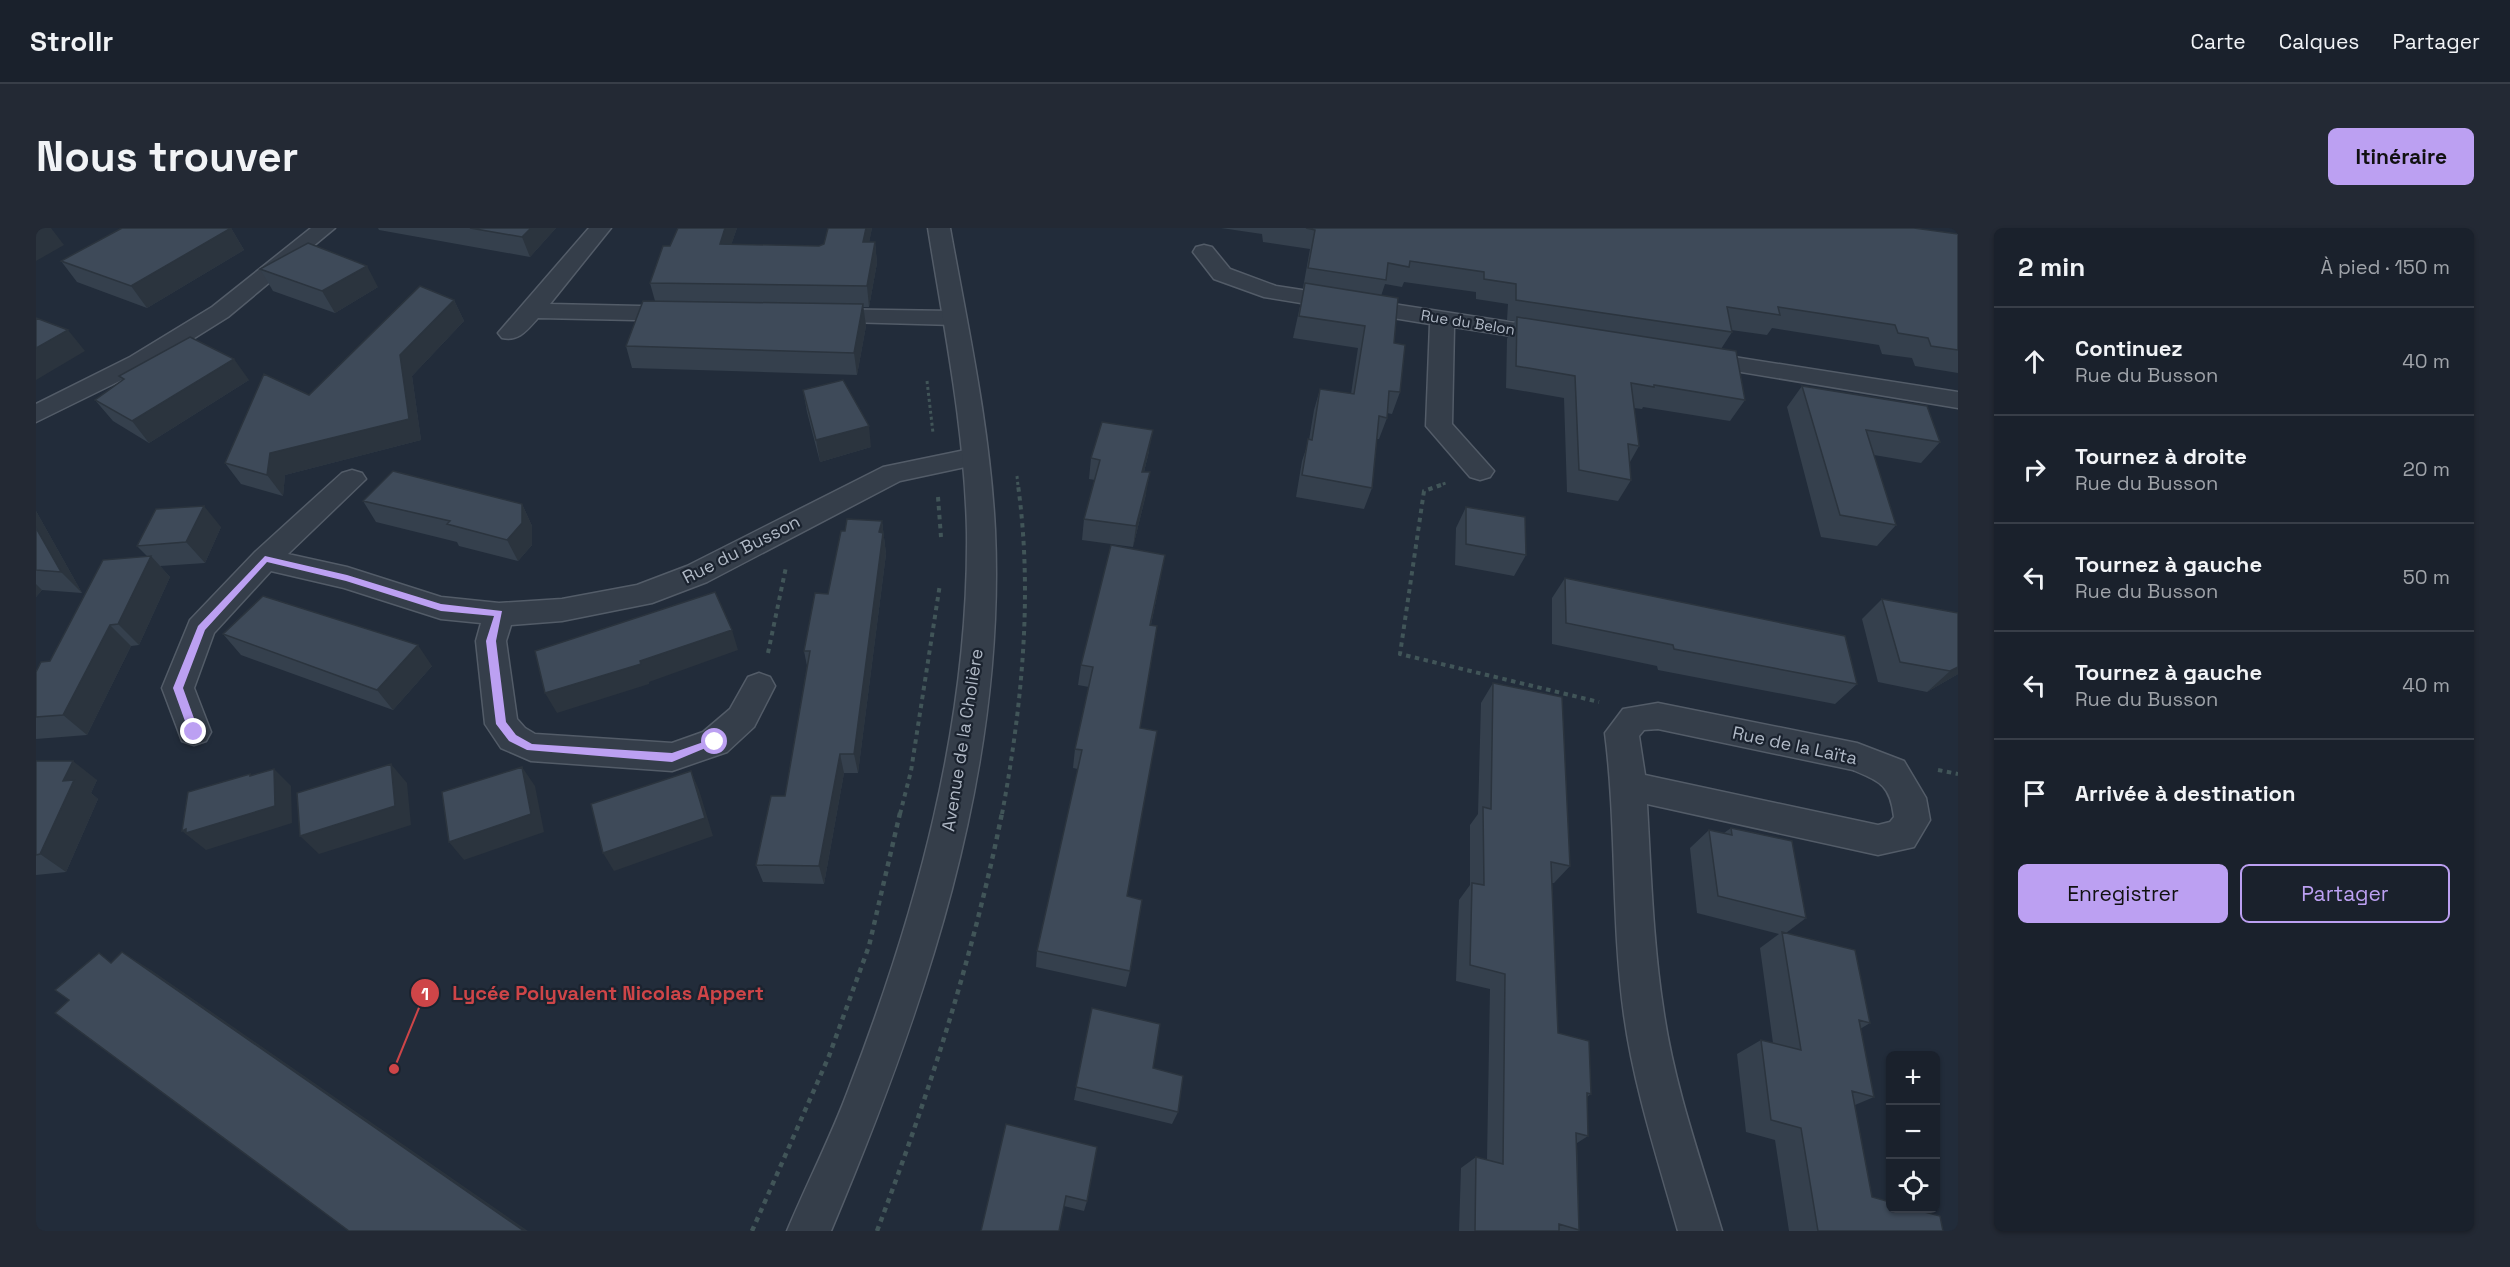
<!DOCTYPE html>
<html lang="fr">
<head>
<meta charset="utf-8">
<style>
  :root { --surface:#1a212c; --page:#232934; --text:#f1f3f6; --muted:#9fa3a9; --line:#383e48; --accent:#bca0f2 }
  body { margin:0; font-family:"Space Grotesk",sans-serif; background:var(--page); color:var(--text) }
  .controls { position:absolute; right:18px; bottom:18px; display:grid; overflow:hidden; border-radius:9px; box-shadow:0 2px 4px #0004 }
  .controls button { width:54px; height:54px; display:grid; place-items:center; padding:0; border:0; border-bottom:2px solid var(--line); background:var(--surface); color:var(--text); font:30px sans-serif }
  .stop { position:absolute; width:18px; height:18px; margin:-14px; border:4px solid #bca0f2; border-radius:50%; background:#fff }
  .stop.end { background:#bca0f2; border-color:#fff; box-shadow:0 2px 6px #0008 }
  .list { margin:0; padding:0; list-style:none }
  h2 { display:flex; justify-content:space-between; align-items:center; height:78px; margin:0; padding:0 24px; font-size:26px }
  h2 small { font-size:20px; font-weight:400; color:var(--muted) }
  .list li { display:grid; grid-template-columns:39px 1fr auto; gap:18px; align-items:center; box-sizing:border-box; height:108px; padding:0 24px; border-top:2px solid var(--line) }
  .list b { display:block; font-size:22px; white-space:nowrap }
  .list p { margin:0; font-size:20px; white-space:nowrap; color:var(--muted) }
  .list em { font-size:20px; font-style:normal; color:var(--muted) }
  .actions { display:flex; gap:12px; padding:18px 24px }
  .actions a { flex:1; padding:14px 0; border:2px solid var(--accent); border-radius:9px; text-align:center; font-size:21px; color:var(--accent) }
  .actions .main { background:var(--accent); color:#111 }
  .icon { flex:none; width:33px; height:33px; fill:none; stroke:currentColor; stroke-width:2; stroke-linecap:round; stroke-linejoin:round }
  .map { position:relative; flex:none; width:1922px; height:1003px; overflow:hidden; border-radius:9px }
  header { display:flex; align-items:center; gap:36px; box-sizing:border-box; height:84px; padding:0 30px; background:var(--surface); border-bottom:2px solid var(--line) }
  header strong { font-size:28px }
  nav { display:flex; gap:33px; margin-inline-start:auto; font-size:21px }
  .intro { display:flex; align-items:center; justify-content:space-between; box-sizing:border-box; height:144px; padding:0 36px }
  h1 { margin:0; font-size:42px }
  .button { padding:15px 27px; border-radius:9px; background:var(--accent); color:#111; font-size:21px; font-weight:700 }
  main { display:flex; gap:36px; padding:0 36px }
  aside { flex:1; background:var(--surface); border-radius:9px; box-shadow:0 2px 4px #0004 }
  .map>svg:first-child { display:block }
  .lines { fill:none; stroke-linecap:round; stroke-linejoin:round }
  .minor-casing { stroke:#535c68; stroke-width:3 }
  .tertiary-casing { stroke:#535c68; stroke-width:3 }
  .path-far2 { stroke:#415558; stroke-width:3; stroke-dasharray:3 3; stroke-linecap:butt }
  .path-far1 { stroke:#415558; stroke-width:4; stroke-dasharray:4.5 4.5; stroke-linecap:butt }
  .path { stroke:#415558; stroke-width:4.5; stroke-dasharray:5 5; stroke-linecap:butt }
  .minor { fill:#353e4a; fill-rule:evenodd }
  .tertiary { fill:#353e4a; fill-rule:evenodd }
  .wall { fill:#35404d }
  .shaded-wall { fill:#2b343e }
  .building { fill:#3e4a59; stroke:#2b343e; stroke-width:1.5 }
  .route { fill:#bca0f2 }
  .labels { text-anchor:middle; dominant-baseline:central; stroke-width:4.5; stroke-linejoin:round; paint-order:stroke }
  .far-street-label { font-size:15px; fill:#b0b9c6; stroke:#1b232f }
  .street-label { font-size:18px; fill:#b0b9c6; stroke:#1b232f }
  .leader { fill:none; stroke:#ce4548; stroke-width:2 }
  .callout-dot { fill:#ce4548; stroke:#1b232f; stroke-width:2 }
  .mark-label { font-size:18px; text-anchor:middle; font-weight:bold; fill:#fff }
  .callout-label { font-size:20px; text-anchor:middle; font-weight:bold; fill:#ce4548; stroke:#1b232f; stroke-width:4.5; stroke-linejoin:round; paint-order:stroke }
</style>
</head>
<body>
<header>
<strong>Strollr</strong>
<nav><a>Carte</a><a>Calques</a><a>Partager</a></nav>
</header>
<div class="intro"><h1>Nous trouver</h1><a class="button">Itinéraire</a></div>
<main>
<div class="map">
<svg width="1922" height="1003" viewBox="0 0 1922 1003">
  <rect width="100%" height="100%" fill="#222c3a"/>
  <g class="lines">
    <defs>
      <path id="minor" d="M 275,0 L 299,0 L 192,89 L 112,139 L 0,194 L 0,176 L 94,129 L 176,79 Z
        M 553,0 L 575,0 L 514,76 L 648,79 L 656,81 L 660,86 L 656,91 L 648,93 L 502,90 C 491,102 483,114 466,110 L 462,105 Z
        M 1168,17 L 1176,19 L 1194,41 L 1240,58 L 1520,101 L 1528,103 L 1532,108 L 1528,113 L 1520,115 L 1418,99 L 1416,196 L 1458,243 L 1454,249 L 1444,252 L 1434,249 L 1390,198 L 1394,96 L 1228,69 L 1178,51 L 1157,24 L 1160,19 Z
        M 783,81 L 918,83 L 926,85 L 930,90 L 926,95 L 918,97 L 775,93 L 771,88 L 775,83 Z
        M 1660,123 L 1922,164 L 1922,180 L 1651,135 L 1648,130 L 1651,125 Z
        M 939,220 L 948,223 L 952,229 L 948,235 L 864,253 L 671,354 L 616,375 L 526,393 L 475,397 L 470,413 L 481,491 L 489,500 L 499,506 L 636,515 L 667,504 L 694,481 L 712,449 L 723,445 L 734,449 L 739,458 L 718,499 L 691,524 L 636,543 L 495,533 L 465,520 L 449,496 L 440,413 L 445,395 L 405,391 L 308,360 L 235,343 L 178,405 L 158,460 L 175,504 L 170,513 L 158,517 L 146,513 L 126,460 L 154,392 L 219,324 L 306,245 L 316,242 L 326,245 L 330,251 L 252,326 L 311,339 L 405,369 L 463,375 L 526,371 L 601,357 L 651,338 L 847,239 Z
        M 1622,475 L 1821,515 L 1868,533 L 1890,570 L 1894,592 L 1878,619 L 1842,627 L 1611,576 C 1615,646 1617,717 1628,786 C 1639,860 1665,932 1686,1003 L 1642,1003 C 1622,932 1598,860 1588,787 C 1575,693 1581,598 1569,505 L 1587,481 ZM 1622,501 L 1817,542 C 1845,554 1854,557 1858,589 L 1854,594 L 1842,597 L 1609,547 L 1603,508 L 1608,502 Z"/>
      <path id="tertiary" d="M 892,0 L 914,0 C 932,100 954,200 959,302 C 970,546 888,782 795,1003 L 751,1003 C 771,955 795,909 813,860 C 881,683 933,495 931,304 C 929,202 908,100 892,0 Z"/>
    </defs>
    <use href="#minor" class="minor-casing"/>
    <use href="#tertiary" class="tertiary-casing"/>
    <path class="path-far2" d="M 891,153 L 897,205
      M 981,248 L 982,258
      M 1401,258 L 1410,255"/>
    <path class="path-far1" d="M 1405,257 L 1388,263 L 1364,426 L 1563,474
      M 902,269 L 905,309
      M 732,425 L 750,339
      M 1902,542 L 1922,546
      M 864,586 L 875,543 L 904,356
      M 966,586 C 986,479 997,365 982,257"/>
    <path class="path" d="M 716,1003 L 793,828 L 833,718 L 864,585
      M 841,1003 C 893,866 937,729 966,585"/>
    <use href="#minor" class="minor"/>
    <use href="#tertiary" class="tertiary"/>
  </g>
  <path class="wall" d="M 195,0 L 208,22 L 111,80 L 41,54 L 25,33 Z
    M 342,0 L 520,0 L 494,29 L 343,2 Z
    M 701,0 L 695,17 L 783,18 L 788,16 L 792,0 L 836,0 L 833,14 L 839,14 L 841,35 L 833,79 L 827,79 L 830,98 L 821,147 L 596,140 L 590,118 L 619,73 L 614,55 L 634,18 Z
    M 1185,0 L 1878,0 L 1922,6 L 1922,145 L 1879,138 L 1876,130 L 1846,126 L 1843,117 L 1736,100 L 1731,107 L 1695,102 L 1696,104 L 1685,121 L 1709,172 L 1694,193 L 1607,179 L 1606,181 L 1598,180 L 1603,218 L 1594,234 L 1595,252 L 1582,273 L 1531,264 L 1528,170 L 1470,160 L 1471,111 L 1479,93 L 1471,92 L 1472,76 L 1440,71 L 1440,64 L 1368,54 L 1366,59 L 1349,56 L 1345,68 L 1358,115 L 1364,164 L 1356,186 L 1351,185 L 1351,190 L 1343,211 L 1341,211 L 1336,260 L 1328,281 L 1260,269 L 1266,233 L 1273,212 L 1278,182 L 1284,161 L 1315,166 L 1322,120 L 1257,110 L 1268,60 L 1267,60 L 1274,21 L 1227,14 L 1226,6 Z
    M 224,41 L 342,59 L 299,85 L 237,63 Z
    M 418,72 L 428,93 L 376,148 L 385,212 L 249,247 L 247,268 L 205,256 L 189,235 L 273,167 Z
    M 83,148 L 213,152 L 113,215 L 77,193 L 59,172 L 86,153 Z
    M 1766,158 L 1904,214 L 1885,235 L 1838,227 L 1860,297 L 1841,318 L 1785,309 L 1751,179 Z
    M 767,162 L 835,219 L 784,234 L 771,184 Z
    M 1113,223 L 1108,244 L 1110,266 L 1097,319 L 1046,312 L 1048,291 L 1059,252 L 1053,251 L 1055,230 Z
    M 327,273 L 486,276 L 496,298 L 496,317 L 482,333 L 423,318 L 421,314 L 340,294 Z
    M 1430,279 L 1490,327 L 1478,348 L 1419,337 L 1420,300 Z
    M 0,283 L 46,365 L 6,362 L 0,369 Z
    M 846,293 L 850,326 L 822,545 L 808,545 L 788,656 L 727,654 L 720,637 L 749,568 L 771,438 L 768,423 L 792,366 L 809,303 Z
    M 185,299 L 169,335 L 124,338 L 134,349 L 103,417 L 95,418 L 51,507 L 0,511 L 0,444 L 14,433 L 111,328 L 101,318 Z
    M 1125,348 L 1115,397 L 1104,500 L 1091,668 L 1094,743 L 1090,759 L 1000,739 L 1001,723 L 1042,541 L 1037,540 L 1039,521 L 1053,459 L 1042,457 L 1045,437 Z
    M 1529,350 L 1821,456 L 1799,476 L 1622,442 L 1621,438 L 1516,416 L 1516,370 Z
    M 1846,371 L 1922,446 L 1891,464 L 1842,454 L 1826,391 Z
    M 187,406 L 396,438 L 357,482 L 205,427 Z
    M 1457,455 L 1534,638 L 1518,655 L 1516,655 L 1522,805 L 1555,866 L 1551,869 L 1552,908 L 1541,915 L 1543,1002 L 1542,1003 L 1423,1003 L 1425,940 L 1440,929 L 1451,932 L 1454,761 L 1420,753 L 1423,672 L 1434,657 L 1434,597 L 1442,586 L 1445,475 Z
    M 0,533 L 61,552 L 55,565 L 62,571 L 30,644 L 0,647 Z
    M 1695,600 L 1770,690 L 1750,705 L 1834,795 L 1824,801 L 1838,869 L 1819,877 L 1836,969 L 1907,1003 L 1753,1003 L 1739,912 L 1710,904 L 1701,826 L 1725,812 L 1737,815 L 1724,720 L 1743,706 L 1661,685 L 1654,620 L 1673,602 L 1688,605 Z
    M 1056,780 L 1117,840 L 1142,884 L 1136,896 L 1038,872 Z
    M 970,896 L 1051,973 L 1048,983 L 1028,978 Z"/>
  <path class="shaded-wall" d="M 5,0 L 15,0 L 28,17 L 0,33 L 0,3 Z
    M 195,0 L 208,22 L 111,80 L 95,58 Z
    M 495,0 L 520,0 L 494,29 L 486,9 Z
    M 689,0 L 701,0 L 688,37 L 684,16 Z
    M 830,0 L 836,0 L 829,35 L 827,14 Z
    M 839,14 L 841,35 L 833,79 L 831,58 Z
    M 331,38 L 342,59 L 299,85 L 286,63 Z
    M 418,72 L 428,93 L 376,148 L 385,212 L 249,247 L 247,268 L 231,247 L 234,225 L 364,127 Z
    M 827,76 L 830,98 L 821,147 L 818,125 Z
    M 32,102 L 49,123 L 0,152 L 0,120 Z
    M 198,131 L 213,152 L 113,215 L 96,193 Z
    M 833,198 L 835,219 L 784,234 L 780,212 Z
    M 1117,202 L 1113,223 L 1103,265 L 1106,244 Z
    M 1114,244 L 1110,266 L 1097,319 L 1100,298 Z
    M 486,276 L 496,298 L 496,317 L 482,333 L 471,312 Z
    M 168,278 L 185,299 L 169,335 L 150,314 Z
    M 0,283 L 46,365 L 25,344 L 0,300 Z
    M 846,293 L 850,326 L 822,545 L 818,526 L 843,304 Z
    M 1129,327 L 1125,348 L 1110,417 L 1114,397 Z
    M 115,328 L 134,349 L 103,417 L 82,396 Z
    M 0,356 L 6,362 L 0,369 Z
    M 74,397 L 95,418 L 51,507 L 27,487 Z
    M 696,402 L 702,422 L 613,454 L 613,456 L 521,485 L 509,465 Z
    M 382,417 L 396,438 L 357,482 L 341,462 Z
    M 1922,439 L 1922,446 L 1891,464 L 1914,443 Z
    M 804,526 L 808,545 L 788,656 L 783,638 Z
    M 37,533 L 61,552 L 55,565 L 62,571 L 30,644 L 4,626 L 27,553 Z
    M 355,536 L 371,555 L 375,597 L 283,626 L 264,608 Z
    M 486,539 L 499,558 L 508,604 L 428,632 L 413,614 Z
    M 238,541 L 255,558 L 256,595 L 170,622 L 146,603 Z
    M 655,543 L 663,562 L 677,608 L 578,643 L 567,625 Z
    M 86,724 L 115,742 L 492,1003 L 488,1003 Z"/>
  <path class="building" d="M 86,0 L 195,0 L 95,58 L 25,33 Z
    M 434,0 L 495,0 L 486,9 Z
    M 642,0 L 689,0 L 684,16 L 783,18 L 788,16 L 792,0 L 830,0 L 827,14 L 839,14 L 831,58 L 614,55 L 627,18 L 634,18 Z
    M 1270,0 L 1878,0 L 1922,6 L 1922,122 L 1895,118 L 1892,110 L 1862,105 L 1859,97 L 1742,79 L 1744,87 L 1691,79 L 1696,104 L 1480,72 L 1480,56 L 1448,51 L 1448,44 L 1374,33 L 1373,39 L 1352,35 L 1350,52 L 1272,40 L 1279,2 Z
    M 272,15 L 331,38 L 286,63 L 224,41 Z
    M 1269,55 L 1362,70 L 1358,115 L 1369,117 L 1364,164 L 1353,163 L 1351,190 L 1343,188 L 1336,260 L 1266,247 L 1272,211 L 1276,212 L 1284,161 L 1318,166 L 1329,98 L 1263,88 Z
    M 384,58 L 418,72 L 364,127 L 373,191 L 234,225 L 231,247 L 189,235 L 228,146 L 273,167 Z
    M 607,73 L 827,76 L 818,125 L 590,118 Z
    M 1481,89 L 1700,123 L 1709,172 L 1618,157 L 1618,159 L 1595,155 L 1603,218 L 1592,216 L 1595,252 L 1543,242 L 1539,148 L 1480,138 Z
    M 0,90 L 32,102 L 0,120 Z
    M 154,109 L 198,131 L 96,193 L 59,172 L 88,151 L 83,148 Z
    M 807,152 L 833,198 L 780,212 L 767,162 Z
    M 1766,158 L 1891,178 L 1904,214 L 1830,202 L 1860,297 L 1804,287 Z
    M 1066,194 L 1117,202 L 1106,244 L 1114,244 L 1100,298 L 1048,291 L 1064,232 L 1055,230 Z
    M 357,243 L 486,276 L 486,295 L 471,312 L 411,296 L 414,293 L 327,273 Z
    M 168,278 L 150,314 L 101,318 L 120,281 Z
    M 1430,279 L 1489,289 L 1490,327 L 1430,316 Z
    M 811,291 L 846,293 L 843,304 L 847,305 L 818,526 L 804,526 L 783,638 L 720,637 L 735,568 L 749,568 L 774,423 L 768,423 L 779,365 L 792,366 L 805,303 L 809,303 Z
    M 0,300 L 25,344 L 0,342 Z
    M 1075,317 L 1129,327 L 1114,397 L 1121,398 L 1104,500 L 1121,503 L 1091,668 L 1106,672 L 1094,743 L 1001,723 L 1046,522 L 1039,521 L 1057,439 L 1045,437 Z
    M 115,328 L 82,396 L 74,397 L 27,487 L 0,489 L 0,444 L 5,434 L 14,433 L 67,332 Z
    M 1529,350 L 1809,408 L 1821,456 L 1638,421 L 1637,417 L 1530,395 Z
    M 679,364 L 696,402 L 604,433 L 605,436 L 509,465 L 499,423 Z
    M 227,368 L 382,417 L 341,462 L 187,406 Z
    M 1846,371 L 1922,385 L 1922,439 L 1914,443 L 1864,434 Z
    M 1457,455 L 1526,469 L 1534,638 L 1515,634 L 1522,805 L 1553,813 L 1555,866 L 1551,865 L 1552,908 L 1540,905 L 1543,1002 L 1523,996 L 1523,1003 L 1439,1003 L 1440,929 L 1467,936 L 1469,746 L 1434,737 L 1436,655 L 1448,657 L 1447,579 L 1455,581 Z
    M 0,533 L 37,533 L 27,553 L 38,552 L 4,626 L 0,627 Z
    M 355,536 L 359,578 L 264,608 L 261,565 Z
    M 486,539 L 495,586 L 413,614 L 406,564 Z
    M 238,541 L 239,578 L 150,605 L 150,601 L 146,603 L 152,564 L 214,546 L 214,548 Z
    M 655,543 L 669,590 L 567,625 L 555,576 Z
    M 1695,600 L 1756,613 L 1770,690 L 1682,668 L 1673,602 L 1696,607 Z
    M 1746,704 L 1819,722 L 1834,795 L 1823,792 L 1838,869 L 1816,863 L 1836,969 L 1854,974 L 1854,981 L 1877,981 L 1904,988 L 1907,1003 L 1782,1003 L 1765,900 L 1735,892 L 1725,812 L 1765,822 Z
    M 86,724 L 488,1003 L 313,1003 L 19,785 L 33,772 L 19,762 L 63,725 L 75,735 Z
    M 1056,780 L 1124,796 L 1117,840 L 1147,848 L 1142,884 L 1040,859 Z
    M 970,896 L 1061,919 L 1051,973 L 1030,968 L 1023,1003 L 945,1003 Z"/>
  <path class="route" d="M 229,328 L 311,347 L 405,376 L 466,383 L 460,413 L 470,494 L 480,507 L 496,516 L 636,525 L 679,510 L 684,514 L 636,534 L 491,522 L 473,513 L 460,496 L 450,413 L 458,388 L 405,383 L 310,353 L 231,334 L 169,402 L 147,460 L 163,504 L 158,508 L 154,507 L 137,460 L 162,398 Z"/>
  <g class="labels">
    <g class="far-street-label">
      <text transform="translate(1432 94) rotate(9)">Rue du Belon</text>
    </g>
    <g class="street-label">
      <text transform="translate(705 321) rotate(-27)">Rue du Busson</text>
      <text transform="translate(926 512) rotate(-81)">Avenue de la Cholière</text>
      <text transform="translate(1759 517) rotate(12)">Rue de la Laïta</text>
    </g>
  </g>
  <path class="leader" d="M358 841L389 765"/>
  <g class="callout-dot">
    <circle cx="358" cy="841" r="6"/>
    <circle cx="389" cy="765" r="15"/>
  </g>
  <g class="mark-label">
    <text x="389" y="772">1</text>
  </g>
  <g class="callout-label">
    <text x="572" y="772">Lycée Polyvalent Nicolas Appert</text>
  </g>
</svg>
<div class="controls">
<button>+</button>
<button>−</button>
<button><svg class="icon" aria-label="locate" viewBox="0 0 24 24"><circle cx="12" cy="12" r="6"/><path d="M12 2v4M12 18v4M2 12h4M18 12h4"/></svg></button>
</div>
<div class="stop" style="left:679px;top:514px"></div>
<div class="stop end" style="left:158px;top:504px"></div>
</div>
<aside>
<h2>2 min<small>À pied · 150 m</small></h2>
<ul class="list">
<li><svg class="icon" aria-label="ahead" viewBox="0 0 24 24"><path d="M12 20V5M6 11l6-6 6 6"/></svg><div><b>Continuez</b><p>Rue du Busson</p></div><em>40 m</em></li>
<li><svg class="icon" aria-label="right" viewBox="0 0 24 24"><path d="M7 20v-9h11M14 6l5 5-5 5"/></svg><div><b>Tournez à droite</b><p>Rue du Busson</p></div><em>20 m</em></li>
<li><svg class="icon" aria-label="left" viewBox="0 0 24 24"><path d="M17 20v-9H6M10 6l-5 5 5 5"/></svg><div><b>Tournez à gauche</b><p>Rue du Busson</p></div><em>50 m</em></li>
<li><svg class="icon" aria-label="left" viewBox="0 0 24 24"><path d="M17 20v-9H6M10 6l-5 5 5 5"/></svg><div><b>Tournez à gauche</b><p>Rue du Busson</p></div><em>40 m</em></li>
<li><svg class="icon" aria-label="arrive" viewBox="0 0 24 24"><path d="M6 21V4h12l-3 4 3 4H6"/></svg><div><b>Arrivée à destination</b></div></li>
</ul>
<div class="actions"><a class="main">Enregistrer</a><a>Partager</a></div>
</aside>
</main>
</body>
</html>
